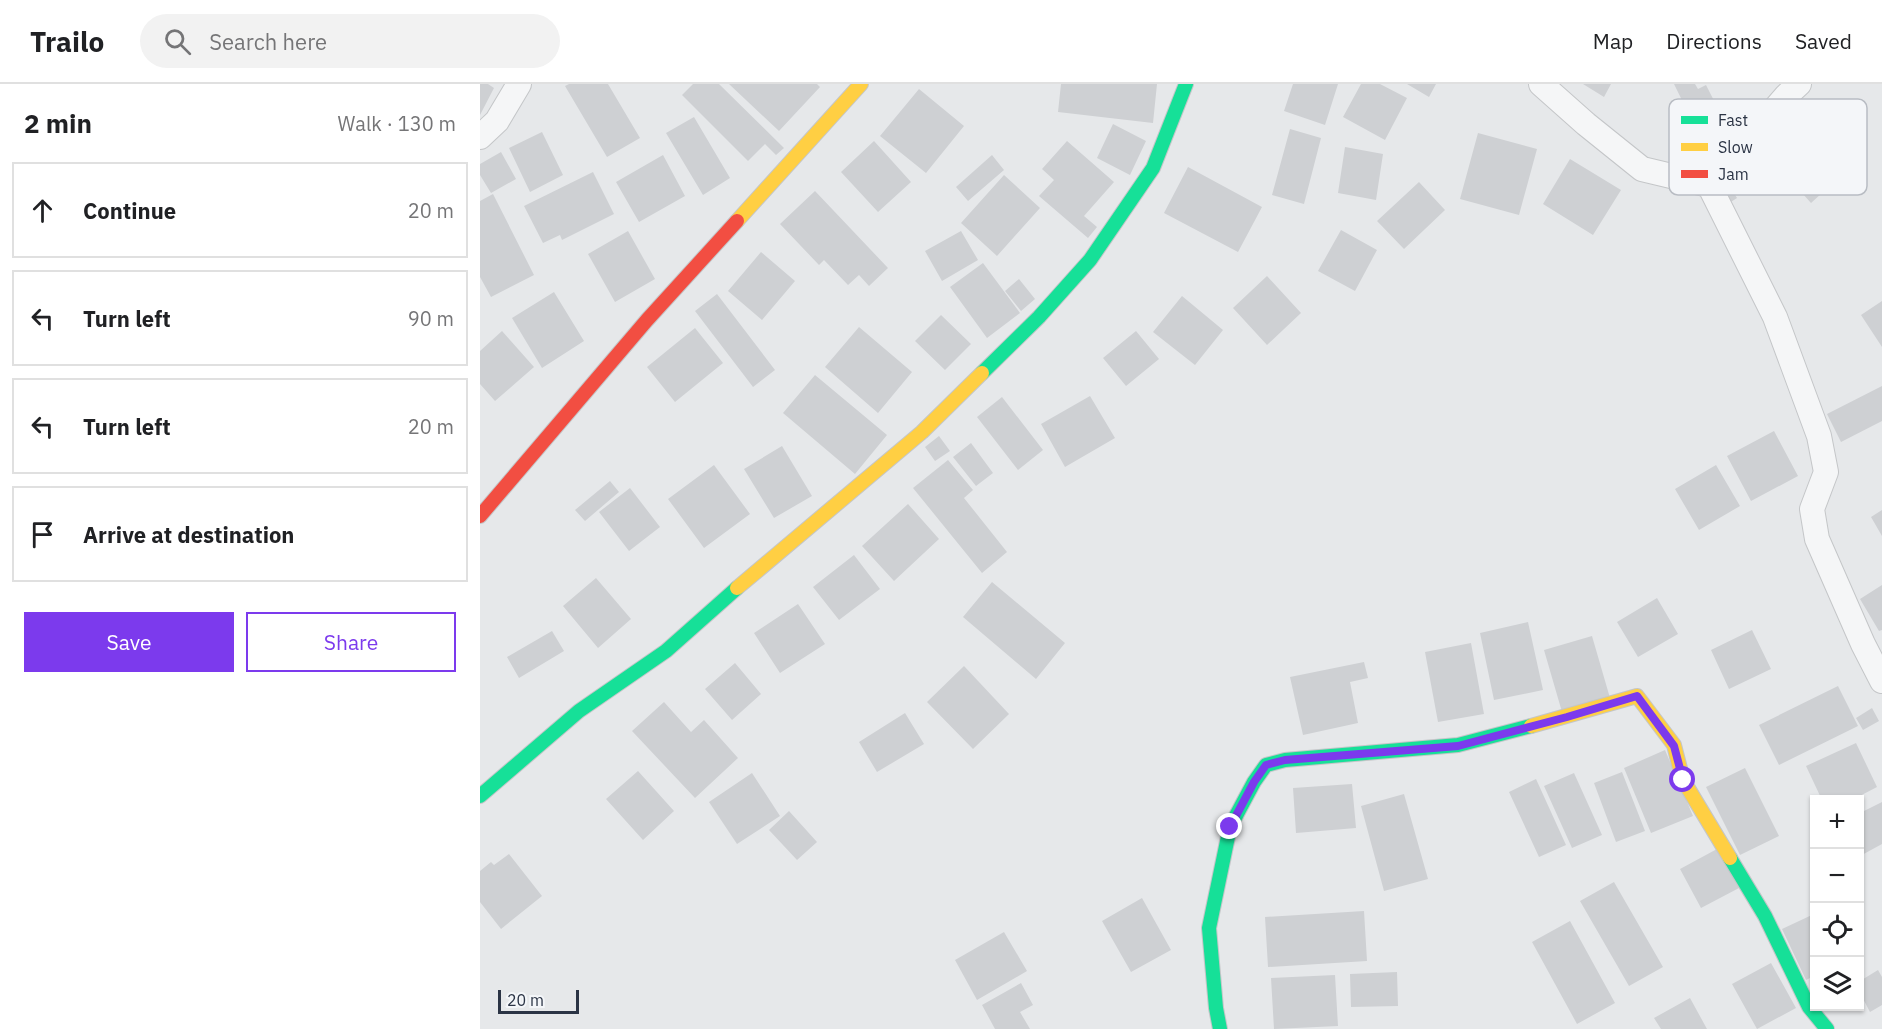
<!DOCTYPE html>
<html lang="en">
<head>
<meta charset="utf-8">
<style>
  :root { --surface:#fff; --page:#f2f2f2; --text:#202124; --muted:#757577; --line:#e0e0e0; --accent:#7c3aed }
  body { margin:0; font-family:"IBM Plex Sans",sans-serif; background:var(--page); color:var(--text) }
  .controls { position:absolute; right:18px; bottom:18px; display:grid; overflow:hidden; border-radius:0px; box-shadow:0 2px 4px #0004 }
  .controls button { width:54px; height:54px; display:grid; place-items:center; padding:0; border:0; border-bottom:2px solid var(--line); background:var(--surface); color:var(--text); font:30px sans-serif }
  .scale { position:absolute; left:18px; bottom:15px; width:81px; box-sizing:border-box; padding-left:6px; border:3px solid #2b3445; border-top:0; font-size:16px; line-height:21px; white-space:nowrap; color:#2b3445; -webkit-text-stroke:4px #f4f6f9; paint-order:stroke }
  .stop { position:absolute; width:18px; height:18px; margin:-14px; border:4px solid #7c3aed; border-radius:50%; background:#fff }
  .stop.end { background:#7c3aed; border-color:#fff; box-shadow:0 2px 6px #0008 }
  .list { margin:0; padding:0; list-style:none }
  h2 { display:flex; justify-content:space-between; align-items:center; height:78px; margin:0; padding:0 24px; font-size:26px }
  h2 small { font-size:20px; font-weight:400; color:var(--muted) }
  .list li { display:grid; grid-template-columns:39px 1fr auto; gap:18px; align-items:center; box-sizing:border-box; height:96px; margin:0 12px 12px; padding:0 12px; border:2px solid var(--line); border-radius:0px }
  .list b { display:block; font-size:22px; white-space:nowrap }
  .list em { font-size:20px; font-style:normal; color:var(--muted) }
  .actions { display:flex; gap:12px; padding:18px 24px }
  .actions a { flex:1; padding:14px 0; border:2px solid var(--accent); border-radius:0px; text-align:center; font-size:21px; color:var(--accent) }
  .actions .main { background:var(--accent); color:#fff }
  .icon { flex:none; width:33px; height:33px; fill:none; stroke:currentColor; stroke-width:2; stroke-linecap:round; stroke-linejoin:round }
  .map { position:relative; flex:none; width:1402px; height:945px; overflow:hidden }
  header { display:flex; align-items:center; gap:36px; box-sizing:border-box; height:84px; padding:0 30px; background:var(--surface); border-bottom:2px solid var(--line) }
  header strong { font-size:28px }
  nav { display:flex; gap:33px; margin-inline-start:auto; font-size:21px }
  .search { width:420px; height:54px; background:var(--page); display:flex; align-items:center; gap:15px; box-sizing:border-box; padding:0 21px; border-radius:33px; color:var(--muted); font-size:22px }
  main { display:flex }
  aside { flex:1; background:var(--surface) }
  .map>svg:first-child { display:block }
  .building { fill:#ced0d3 }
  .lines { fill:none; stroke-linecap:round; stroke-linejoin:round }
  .street-casing { stroke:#c4c6c8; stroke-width:26 }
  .fast-casing { stroke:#c4c6c8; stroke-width:16 }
  .slow-casing { stroke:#c4c6c8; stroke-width:16 }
  .jam-casing { stroke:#c4c6c8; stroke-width:16 }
  .street { stroke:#f5f6f7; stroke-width:24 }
  .fast { stroke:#16e098; stroke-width:14 }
  .slow { stroke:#ffcf43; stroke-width:14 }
  .jam { stroke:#f24e42; stroke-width:14 }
  .route { stroke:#7c3aed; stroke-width:8 }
  .key { fill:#f4f6f9; stroke:#b8bcc3; stroke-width:1.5 }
  .key-label { font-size:16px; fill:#2b3445 }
</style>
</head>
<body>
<header>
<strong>Trailo</strong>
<div class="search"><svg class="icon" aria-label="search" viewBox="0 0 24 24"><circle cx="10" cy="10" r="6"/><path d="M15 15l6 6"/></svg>Search here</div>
<nav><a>Map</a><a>Directions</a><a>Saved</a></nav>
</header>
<main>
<aside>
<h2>2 min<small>Walk · 130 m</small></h2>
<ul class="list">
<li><svg class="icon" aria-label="ahead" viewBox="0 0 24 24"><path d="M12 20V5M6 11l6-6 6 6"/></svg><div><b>Continue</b></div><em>20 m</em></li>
<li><svg class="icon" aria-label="left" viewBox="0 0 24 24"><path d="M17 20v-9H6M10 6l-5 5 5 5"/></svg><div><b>Turn left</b></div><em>90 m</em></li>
<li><svg class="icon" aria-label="left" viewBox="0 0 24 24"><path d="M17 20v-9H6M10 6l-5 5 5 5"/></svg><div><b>Turn left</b></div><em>20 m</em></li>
<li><svg class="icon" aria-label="arrive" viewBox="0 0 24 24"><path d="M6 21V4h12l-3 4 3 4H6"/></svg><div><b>Arrive at destination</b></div></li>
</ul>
<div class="actions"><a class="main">Save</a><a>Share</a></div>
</aside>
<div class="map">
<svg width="1402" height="945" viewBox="0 0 1402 945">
  <rect width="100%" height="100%" fill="#e6e8ea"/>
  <path class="building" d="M 0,0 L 8,0 L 14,4 L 0,31 Z
    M 89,0 L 128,0 L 160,54 L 127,73 L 85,2 Z
    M 213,0 L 239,0 L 304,64 L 296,71 L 285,60 L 268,77 L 202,11 Z
    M 249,0 L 337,0 L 340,3 L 299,47 Z
    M 581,0 L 677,0 L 673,39 L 578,28 Z
    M 813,0 L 858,0 L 845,41 L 804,27 Z
    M 881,0 L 900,0 L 927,14 L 905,56 L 863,33 Z
    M 927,0 L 956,0 L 949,13 Z
    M 1103,0 L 1131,0 L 1124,13 Z
    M 1194,0 L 1215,0 L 1218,5 L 1226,1 L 1255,58 L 1229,71 Z
    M 439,5 L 484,42 L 446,89 L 400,52 Z
    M 214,33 L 250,94 L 223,111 L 186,49 Z
    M 633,40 L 666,57 L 650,91 L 617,74 Z
    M 810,45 L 841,54 L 824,120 L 792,111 Z
    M 62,48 L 83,91 L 50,108 L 29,64 Z
    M 998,49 L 1057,65 L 1039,131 L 980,115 Z
    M 1327,51 L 1363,90 L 1331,119 L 1295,79 Z
    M 394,57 L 431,98 L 398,128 L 361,88 Z
    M 587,57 L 634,98 L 604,132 L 617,143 L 608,154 L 559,112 L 574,96 L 562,85 Z
    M 865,63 L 903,70 L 896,116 L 858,109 Z
    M 21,68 L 36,95 L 11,109 L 0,91 L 0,80 Z
    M 183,71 L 205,112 L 159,138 L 136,98 Z
    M 512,71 L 524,86 L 488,117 L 476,103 Z
    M 1090,75 L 1141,106 L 1113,151 L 1063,120 Z
    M 708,83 L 782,123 L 758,168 L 684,129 Z
    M 113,88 L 134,130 L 82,156 L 80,151 L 63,159 L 44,122 Z
    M 524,91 L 560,124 L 517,172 L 481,139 Z
    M 939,98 L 965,126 L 924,165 L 897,137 Z
    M 1247,98 L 1257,114 L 1243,123 L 1233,107 Z
    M 335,107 L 408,184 L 389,202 L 379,191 L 368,201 L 344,176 L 339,181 L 300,140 Z
    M 13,110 L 54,191 L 11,213 L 0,193 L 0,117 Z
    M 861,146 L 897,166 L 875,207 L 838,187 Z
    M 148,147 L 175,195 L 135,218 L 108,170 Z
    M 481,147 L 498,176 L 462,197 L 445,167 Z
    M 281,168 L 315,197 L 282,236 L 248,207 Z
    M 503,179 L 540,229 L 507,254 L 470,203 Z
    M 787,192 L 821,229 L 787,261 L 753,224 Z
    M 539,195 L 555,215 L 541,227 L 525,207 Z
    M 74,208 L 104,257 L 62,284 L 32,234 Z
    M 237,210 L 295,286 L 273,303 L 215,227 Z
    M 702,212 L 743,246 L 715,281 L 673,248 Z
    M 1402,217 L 1402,263 L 1381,231 Z
    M 461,231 L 491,260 L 465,286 L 435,257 Z
    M 379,243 L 432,288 L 398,329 L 345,283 Z
    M 215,244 L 243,279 L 195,318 L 167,283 Z
    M 22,247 L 54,283 L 15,317 L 0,300 L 0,267 Z
    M 656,247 L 679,275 L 646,302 L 623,274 Z
    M 335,291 L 407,351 L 375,390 L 303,329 Z
    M 1402,302 L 1402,337 L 1361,358 L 1347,330 Z
    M 610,312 L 635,354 L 585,383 L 561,340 Z
    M 522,313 L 563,366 L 538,386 L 497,333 Z
    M 1294,347 L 1318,392 L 1271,417 L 1247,372 Z
    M 459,352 L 470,367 L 455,377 L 445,363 Z
    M 491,359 L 513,389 L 496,402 L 473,373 Z
    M 302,362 L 332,412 L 294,434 L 264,385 Z
    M 468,376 L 493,406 L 484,414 L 527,468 L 502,489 L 433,404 Z
    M 234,381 L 270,430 L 224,464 L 188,415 Z
    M 1236,381 L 1260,422 L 1219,446 L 1195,405 Z
    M 130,397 L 139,408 L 105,437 L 95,426 Z
    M 150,404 L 180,443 L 149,467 L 119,428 Z
    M 428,420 L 459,455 L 414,497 L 382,462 Z
    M 1402,426 L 1402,452 L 1391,433 Z
    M 374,471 L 400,505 L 359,536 L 333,503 Z
    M 116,494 L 151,535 L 118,564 L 83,522 Z
    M 512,498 L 585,559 L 556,595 L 483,533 Z
    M 1402,501 L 1402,546 L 1399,547 L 1380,515 Z
    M 1177,514 L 1198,550 L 1158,573 L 1137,538 Z
    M 318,520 L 345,560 L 300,589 L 274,549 Z
    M 1048,538 L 1063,606 L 1014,616 L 1000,549 Z
    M 1272,546 L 1291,585 L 1249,605 L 1231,566 Z
    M 72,547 L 84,567 L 39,594 L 27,573 Z
    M 1112,552 L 1130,614 L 1082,628 L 1064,566 Z
    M 991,559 L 1004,630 L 958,638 L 945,568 Z
    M 884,578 L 888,594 L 870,598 L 878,639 L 823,651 L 810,593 Z
    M 255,579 L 281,610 L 252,636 L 225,605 Z
    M 484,582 L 529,630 L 493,665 L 447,618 Z
    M 1358,602 L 1378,642 L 1299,681 L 1279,641 Z
    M 184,618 L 211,648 L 224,636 L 258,674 L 215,714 L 152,647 Z
    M 1392,624 L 1399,637 L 1383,646 L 1376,634 Z
    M 425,629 L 444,660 L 397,688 L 379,658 Z
    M 1376,659 L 1397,703 L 1372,716 L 1342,716 L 1326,682 Z
    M 1185,666 L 1213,732 L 1171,749 L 1144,684 Z
    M 1265,684 L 1299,752 L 1260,771 L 1226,703 Z
    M 158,687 L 194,727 L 163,756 L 126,715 Z
    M 1142,688 L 1165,747 L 1136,758 L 1114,699 Z
    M 272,689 L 300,732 L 257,760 L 229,718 Z
    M 1094,689 L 1122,751 L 1092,764 L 1064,702 Z
    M 1056,695 L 1086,761 L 1059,773 L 1029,708 Z
    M 872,700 L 876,744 L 816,749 L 813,704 Z
    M 924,710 L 948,795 L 904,807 L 881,722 Z
    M 1402,718 L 1402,760 L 1380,772 L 1380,729 Z
    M 309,727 L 337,758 L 317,776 L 289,746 Z
    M 1237,765 L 1259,804 L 1221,824 L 1200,785 Z
    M 29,770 L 62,812 L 21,845 L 0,818 L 0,787 L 11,778 L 14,781 Z
    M 1134,798 L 1183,883 L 1149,902 L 1100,817 Z
    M 662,814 L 691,866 L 651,888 L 622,837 Z
    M 884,827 L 887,877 L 788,883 L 785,833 Z
    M 1334,830 L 1334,892 L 1326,896 L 1302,845 Z
    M 1090,837 L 1135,919 L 1097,940 L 1052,858 Z
    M 524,848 L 547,887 L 497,916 L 475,876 Z
    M 1291,879 L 1316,924 L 1277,945 L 1252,900 Z
    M 1398,886 L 1402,893 L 1402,921 L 1390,928 L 1380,909 L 1380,897 Z
    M 917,888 L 918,922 L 871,923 L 870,890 Z
    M 855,891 L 858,942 L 794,945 L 791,894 Z
    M 541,899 L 553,921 L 540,928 L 550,945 L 515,945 L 502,921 Z
    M 1210,914 L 1227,945 L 1181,945 L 1174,934 Z"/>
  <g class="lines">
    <defs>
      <path id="street" d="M 1061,0 L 1106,40 L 1162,85 L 1229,101
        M 0,53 L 17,37 L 39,0
        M 1229,101 L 1295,233 L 1339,352 L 1346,388 L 1332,425 L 1337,455 L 1383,560 L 1402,597
        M 1229,101 L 1306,12 L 1319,0"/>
      <path id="fast" d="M 502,289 L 559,233 L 610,176 L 673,84 L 706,0
        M 0,712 L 99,627 L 186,567 L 257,504
        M 1250,774 L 1285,832 L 1329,923 L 1347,945
        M 740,945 L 736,924 L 729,844 L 750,743 L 774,698 L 786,681 L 805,676 L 978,661 L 1051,642"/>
      <path id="slow" d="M 257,137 L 381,0
        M 257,504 L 442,348 L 502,289
        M 1051,642 L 1157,612 L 1194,661 L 1203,696 L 1250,774"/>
      <path id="jam" d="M 0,432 L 167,236 L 257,137"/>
    </defs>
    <use href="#street" class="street-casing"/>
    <use href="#fast" class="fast-casing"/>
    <use href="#slow" class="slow-casing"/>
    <use href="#jam" class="jam-casing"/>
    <use href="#street" class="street"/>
    <use href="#fast" class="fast"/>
    <use href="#slow" class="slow"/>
    <use href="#jam" class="jam"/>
  </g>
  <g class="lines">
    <path class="route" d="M 750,743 L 774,698 L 786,681 L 805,676 L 978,662 L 1087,633 L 1157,612 L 1194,662 L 1203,696"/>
  </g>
  <rect x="1189" y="15" width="198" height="96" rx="9" class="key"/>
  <rect x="1201" y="32" width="27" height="8" fill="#16e098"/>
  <rect x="1201" y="59" width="27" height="8" fill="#ffcf43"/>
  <rect x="1201" y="86" width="27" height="8" fill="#f24e42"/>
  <g class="key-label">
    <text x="1238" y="42">Fast</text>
    <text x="1238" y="69">Slow</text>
    <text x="1238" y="96">Jam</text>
  </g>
</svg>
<div class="controls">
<button>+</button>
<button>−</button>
<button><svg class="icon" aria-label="locate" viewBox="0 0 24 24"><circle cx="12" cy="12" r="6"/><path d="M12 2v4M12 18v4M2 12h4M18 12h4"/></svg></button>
<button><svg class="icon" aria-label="layers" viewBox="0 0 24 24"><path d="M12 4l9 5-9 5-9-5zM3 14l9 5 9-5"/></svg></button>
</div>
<div class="scale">20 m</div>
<div class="stop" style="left:1203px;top:696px"></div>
<div class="stop end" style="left:750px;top:743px"></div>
</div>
</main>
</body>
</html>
